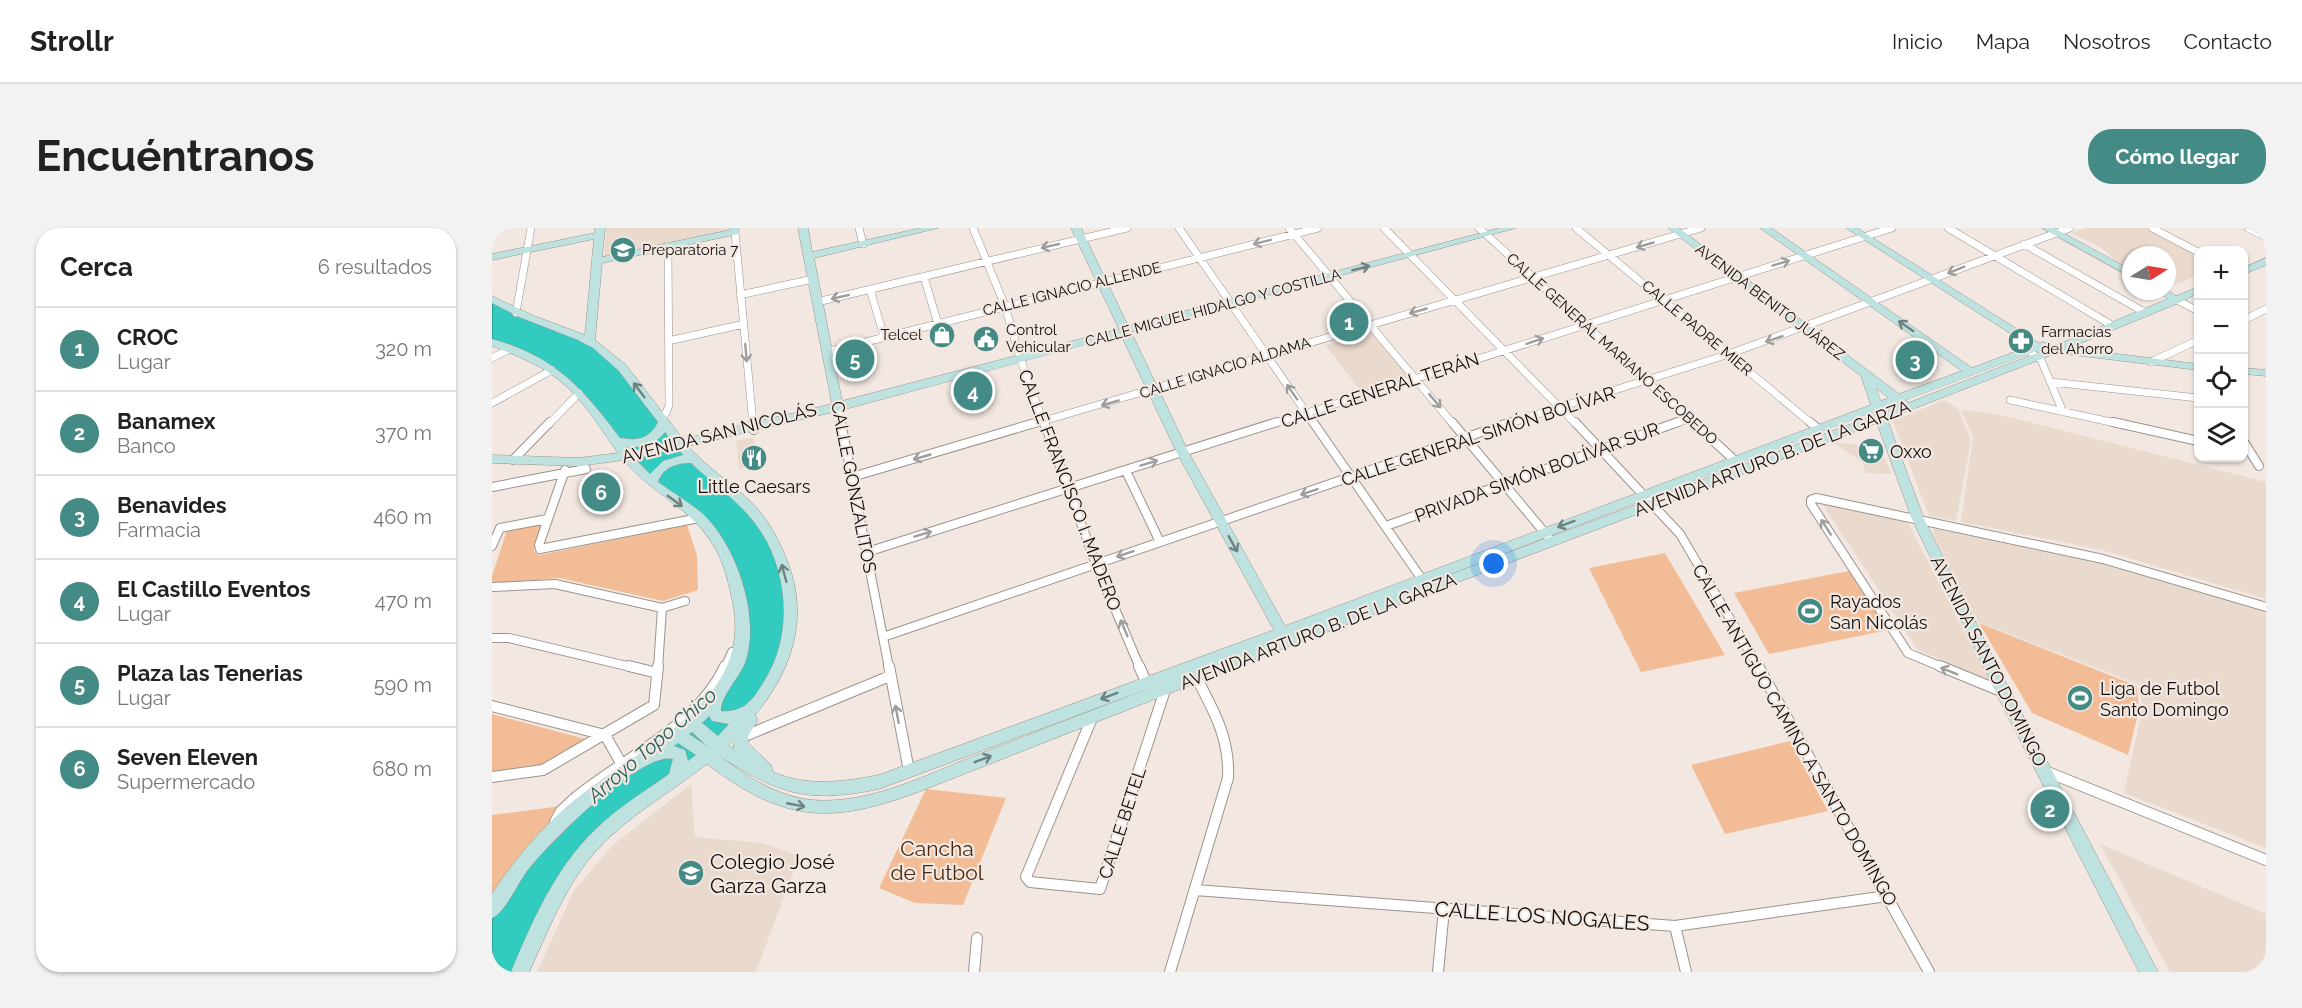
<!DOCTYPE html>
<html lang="es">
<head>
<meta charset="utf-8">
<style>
  :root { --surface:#fff; --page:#f2f2f2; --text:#222; --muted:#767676; --line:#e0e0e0; --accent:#458b85 }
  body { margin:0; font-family:Raleway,sans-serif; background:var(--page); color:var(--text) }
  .controls { position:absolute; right:18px; top:18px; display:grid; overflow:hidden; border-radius:12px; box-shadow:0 2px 4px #0004 }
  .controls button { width:54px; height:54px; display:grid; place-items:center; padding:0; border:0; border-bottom:2px solid var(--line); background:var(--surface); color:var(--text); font:30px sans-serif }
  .compass { position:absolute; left:1630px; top:18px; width:54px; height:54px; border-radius:50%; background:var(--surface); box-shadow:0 2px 4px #0004; rotate:79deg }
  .you { position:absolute; left:1002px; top:336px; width:21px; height:21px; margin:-15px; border:4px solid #fff; border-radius:50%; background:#1a73e8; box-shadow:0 0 0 9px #1a73e833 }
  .badge { display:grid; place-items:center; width:39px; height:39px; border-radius:50%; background:var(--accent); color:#fff; font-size:20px; font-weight:700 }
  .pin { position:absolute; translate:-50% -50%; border:3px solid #fff; box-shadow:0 2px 6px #0006 }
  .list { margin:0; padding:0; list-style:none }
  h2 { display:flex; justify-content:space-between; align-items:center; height:78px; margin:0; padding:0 24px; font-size:26px }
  h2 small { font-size:20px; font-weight:400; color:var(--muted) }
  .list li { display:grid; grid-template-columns:39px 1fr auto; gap:18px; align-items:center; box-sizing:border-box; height:84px; padding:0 24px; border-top:2px solid var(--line) }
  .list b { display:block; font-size:22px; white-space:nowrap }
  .list p { margin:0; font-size:20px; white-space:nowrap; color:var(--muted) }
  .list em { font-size:20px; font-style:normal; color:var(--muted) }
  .icon { flex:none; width:33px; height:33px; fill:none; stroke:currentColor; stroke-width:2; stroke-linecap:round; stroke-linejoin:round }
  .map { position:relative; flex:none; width:1774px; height:744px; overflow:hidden; border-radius:24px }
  header { display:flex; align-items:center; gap:36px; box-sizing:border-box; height:84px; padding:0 30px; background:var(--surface); border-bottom:2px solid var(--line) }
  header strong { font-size:28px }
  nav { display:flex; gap:33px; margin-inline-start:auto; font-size:21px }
  .intro { display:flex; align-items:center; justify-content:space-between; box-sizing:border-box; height:144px; padding:0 36px }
  h1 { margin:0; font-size:42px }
  .button { padding:15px 27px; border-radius:24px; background:var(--accent); color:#fff; font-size:21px; font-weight:700 }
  main { display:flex; gap:36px; padding:0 36px }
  aside { flex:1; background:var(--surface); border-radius:24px; box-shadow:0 2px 4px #0004 }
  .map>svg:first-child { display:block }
  .built { fill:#eadace }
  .green { fill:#f2bd96 }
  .water { fill:#32cbc0; stroke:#28928a; stroke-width:1.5 }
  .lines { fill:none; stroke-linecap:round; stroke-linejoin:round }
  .street-far2-casing { stroke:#9c938c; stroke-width:8 }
  .street-far1-casing { stroke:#9c938c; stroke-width:10 }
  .street-casing { stroke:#9c938c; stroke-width:12 }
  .secondary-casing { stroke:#9c938c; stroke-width:1 }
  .street-far2 { stroke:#fff; stroke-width:7 }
  .street-far1 { stroke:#fff; stroke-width:8 }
  .street { stroke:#fff; stroke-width:10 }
  .secondary { fill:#bee2e0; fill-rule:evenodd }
  .oneway { stroke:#9f9e9d }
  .oneway2 { stroke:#708280 }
  .labels { text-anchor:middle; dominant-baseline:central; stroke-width:4.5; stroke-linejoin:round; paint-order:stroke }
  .far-poi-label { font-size:15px; fill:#100d0b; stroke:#f2e8e1; text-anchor:start }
  .far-street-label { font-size:15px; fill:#100d0b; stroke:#f2e8e1 }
  .street-label { font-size:18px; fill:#100d0b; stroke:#f2e8e1 }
  .poi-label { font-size:18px; fill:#100d0b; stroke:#f2e8e1; text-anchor:start }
  .water-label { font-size:20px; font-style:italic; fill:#245f5a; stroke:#f2e8e1 }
  .near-park-label { font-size:21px; fill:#48290e; stroke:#f2e8e1 }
  .near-poi-label { font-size:21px; fill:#100d0b; stroke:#f2e8e1; text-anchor:start }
  .near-street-label { font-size:21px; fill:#100d0b; stroke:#f2e8e1 }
</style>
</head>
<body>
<header>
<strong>Strollr</strong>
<nav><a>Inicio</a><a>Mapa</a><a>Nosotros</a><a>Contacto</a></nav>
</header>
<div class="intro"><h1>Encuéntranos</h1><a class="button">Cómo llegar</a></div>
<main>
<aside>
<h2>Cerca<small>6 resultados</small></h2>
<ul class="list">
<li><span class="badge">1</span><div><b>CROC</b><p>Lugar</p></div><em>320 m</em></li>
<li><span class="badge">2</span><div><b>Banamex</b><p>Banco</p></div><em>370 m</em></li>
<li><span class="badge">3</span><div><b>Benavides</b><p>Farmacia</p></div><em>460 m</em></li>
<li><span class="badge">4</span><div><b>El Castillo Eventos</b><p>Lugar</p></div><em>470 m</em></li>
<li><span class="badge">5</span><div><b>Plaza las Tenerias</b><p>Lugar</p></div><em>590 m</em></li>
<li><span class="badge">6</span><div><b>Seven Eleven</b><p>Supermercado</p></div><em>680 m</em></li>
</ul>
</aside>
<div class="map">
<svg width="1774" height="744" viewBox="0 0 1774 744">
  <rect width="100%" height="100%" fill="#f2e8e1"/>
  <path class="built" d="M 114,0 L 236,0 L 237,4 L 112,30 Z
    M 1594,0 L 1655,0 L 1706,26 L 1706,47 L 1676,60 L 1675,27 L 1639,27 L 1639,41 L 1623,33 L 1613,22 L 1580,5 Z
    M 878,104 L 916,148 L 869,163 L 833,117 Z
    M 1452,172 L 1466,181 L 1479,212 L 1464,293 L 1437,288 L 1401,193 Z
    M 1469,182 L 1505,186 L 1774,254 L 1774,371 L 1610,322 L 1469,294 L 1481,209 Z
    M 262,209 L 265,237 L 247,242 L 244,213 Z
    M 1342,215 L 1364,216 L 1370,229 L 1393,230 L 1399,246 L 1374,245 L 1370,234 Z
    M 1329,274 L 1414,291 L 1497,452 L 1426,422 Z
    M 1441,300 L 1603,334 L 1774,384 L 1774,620 L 1632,565 L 1650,483 L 1648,457 L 1486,394 L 1441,306 Z
    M 199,556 L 203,609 L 270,615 L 307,628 L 264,744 L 45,744 L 82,662 L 122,616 Z
    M 1608,616 L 1774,686 L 1774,744 L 1678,744 Z"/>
  <path class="green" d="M 49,296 L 42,323 L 48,327 L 195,297 L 205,327 L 206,362 L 171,373 L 67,350 L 0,356 L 0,348 L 15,302 Z
    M 1173,325 L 1233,427 L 1149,444 L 1097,340 Z
    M 1357,343 L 1397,402 L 1277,426 L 1242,365 Z
    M 1487,395 L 1645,458 L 1647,482 L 1636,527 L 1540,485 Z
    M 0,486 L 93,511 L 45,539 L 0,544 Z
    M 1298,513 L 1336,583 L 1233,606 L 1199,537 Z
    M 434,561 L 514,570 L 471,677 L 423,675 L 387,660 Z
    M 70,578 L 0,683 L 0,587 Z"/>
  <path class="water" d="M 0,71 L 112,123 L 188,215 L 259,281 L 284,322 L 299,403 L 259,483 L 97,620 L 28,744 L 0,744 L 0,683 L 40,625 L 200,495 L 252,406 L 224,310 L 160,255 L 87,165 L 60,142 L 0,114 Z"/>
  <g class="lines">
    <defs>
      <path id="street-far2" d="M 367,0 L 371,16
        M 481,0 L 513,78 L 528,130 L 552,196
        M 687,0 L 822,196
        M 797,0 L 961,196
        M 892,0 L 1084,196
        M 987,0 L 1202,196
        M 1084,0 L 1320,196
        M 1456,0 L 1621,98
        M 1660,0 L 1706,24
        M 1756,0 L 1774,9
        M 243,4 L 261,196
        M 1532,16 L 1654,85
        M 432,49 L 446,96
        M 378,61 L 392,109
        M 248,67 L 321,51
        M 1685,72 L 1706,83
        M 325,74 L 635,0
        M 24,85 L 39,0
        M 1752,92 L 1774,81
        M 176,113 L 252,96
        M 1536,122 L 1549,132 L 1571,184
        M 334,124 L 826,0
        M 0,130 L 18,121
        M 1659,134 L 1706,112
        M 1559,154 L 1706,170
        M 1518,172 L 1628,196
        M 0,175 L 60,142
        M 346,179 L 349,196
        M 168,190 L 174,185 L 177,177 L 176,18
        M 57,196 L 87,165
        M 541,196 L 1209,0
        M 780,196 L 1400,0
        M 1015,196 L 1237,126 L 1578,0
        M 1182,196 L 1196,191"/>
      <path id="street-far1" d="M 261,194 L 262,202
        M 349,194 L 397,440
        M 552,194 L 604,336 L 648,440
        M 821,194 L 929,350
        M 960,194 L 1058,311
        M 1083,194 L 1188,306 L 1267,440
        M 1201,194 L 1252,241
        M 1318,194 L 1326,201
        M 1621,194 L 1706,213
        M 1752,214 L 1767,238
        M 21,232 L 58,194
        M 73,242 L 47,317 L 48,321 L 207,290
        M 634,243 L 668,314
        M 360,249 L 546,194
        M 0,259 L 94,241
        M 894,298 L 1186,194
        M 0,318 L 8,300 L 55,291
        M 375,324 L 785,194
        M 0,359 L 63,356 L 170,380 L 193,373
        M 391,409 L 1019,194
        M 0,410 L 17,410 L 143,440
        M 166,440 L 170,380
        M 233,440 L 240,424
        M 1452,440 L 1416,425 L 1319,276 L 1319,272 L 1324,270 L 1611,331 L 1774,379"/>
      <path id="street" d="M 137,438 L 165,445
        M 397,438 L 417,543
        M 647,438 L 654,454
        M 1266,438 L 1437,744
        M 1448,438 L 1511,464
        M 0,478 L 113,507 L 129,535
        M 600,490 L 534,649 L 538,654 L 608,661 L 673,462 L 671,457
        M 248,510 L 398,448
        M 1553,543 L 1774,632
        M 0,549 L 51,542 L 162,477 L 166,438
        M 63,594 L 69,583 L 83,570 C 133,529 205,499 233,438
        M 703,662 L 1183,698 L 1395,668
        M 1183,698 L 1194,744
        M 482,744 L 485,710
        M 678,744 L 736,550 C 738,511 722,483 704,449
        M 946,744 L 952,681"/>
      <path id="secondary" d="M 103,0 L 113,0 L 110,29 L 238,2 L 237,0 L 247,0 L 246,6 L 110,35 L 103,112 L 134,137 L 191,211 L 340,176 L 306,0 L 316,0 L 320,24 L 429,0 L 446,0 L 322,30 L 350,173 L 627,101 L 579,0 L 589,0 L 636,98 L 1008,0 L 1024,0 L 639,104 L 697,225 L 793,398 L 1379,177 L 1369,148 L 1176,0 L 1187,0 L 1407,166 L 1470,143 L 1268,0 L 1279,0 L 1480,140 L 1538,118 L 1354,0 L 1365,0 L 1547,115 L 1551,114 L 1562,118 L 1676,71 L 1664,63 L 1675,62 L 1684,68 L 1706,59 L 1706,65 L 1689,74 L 1577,120 L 1706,136 L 1706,142 L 1565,125 L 1395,191 L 1432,291 L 1517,461 L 1666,744 L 1647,744 L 1506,469 L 1420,291 L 1385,195 L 798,418 L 426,564 C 337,597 292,594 215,536 C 178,565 135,588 103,624 C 73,658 56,703 37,744 L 19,744 C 40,694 63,640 103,602 C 125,580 152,564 177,546 L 181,531 C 147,524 56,616 35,643 C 26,655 12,686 0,690 L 0,666 L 3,661 C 26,627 53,596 85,570 C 150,517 264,473 240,371 C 236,351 230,329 218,312 C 197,279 157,264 132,232 L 87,238 L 0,235 L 0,227 L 87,230 L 126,225 C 108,200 92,172 67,152 C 47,136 23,127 0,118 L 0,111 C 62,128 91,160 128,210 C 145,213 158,211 166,194 L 126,142 L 101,120 L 86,112 L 27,89 L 0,75 L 0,68 L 42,88 L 93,107 L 102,11 L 0,32 L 0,26 L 103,5 ZM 629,107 L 685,225 L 782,402 L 387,547 C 351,554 315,559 281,544 L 279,537 L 256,515 L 256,508 L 266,492 L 263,487 C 300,442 317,391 296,335 C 288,314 278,295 264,279 C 243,257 216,241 196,218 L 346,183 ZM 1547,122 L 1550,123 L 1416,175 L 1414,172 ZM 1384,160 L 1397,170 L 1389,173 ZM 1404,175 L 1408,178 L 1393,184 L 1391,180 ZM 1381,184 L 1383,187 L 893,371 ZM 173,204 L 180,214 L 138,224 L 134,219 C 150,220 163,217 173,204 ZM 186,220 L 191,227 L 171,233 L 158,246 L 143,231 ZM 199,235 C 220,255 244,271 262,294 C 296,337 302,404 274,450 C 262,470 254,485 229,483 C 228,469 247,450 253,435 C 269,390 245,318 211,286 C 197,274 181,265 166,254 C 171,239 185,235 199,235 ZM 666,457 C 607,480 549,502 490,525 C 437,545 379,577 320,572 C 283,568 255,548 226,527 C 287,566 314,576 387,561 ZM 217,488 L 220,493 L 237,496 L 226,508 L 210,495 ZM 200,504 L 215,518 L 197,506 ZM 241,513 L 242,521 L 237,517 ZM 186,515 L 204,527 L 196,533 L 193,522 L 182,518 Z
        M 1550,0 L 1562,0 L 1639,42 L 1639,49 Z
        M 1774,30 L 1774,37 L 1752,46 L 1752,40 Z
        M 1752,140 L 1774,142 L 1774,148 L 1752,146 Z"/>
    </defs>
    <use href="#street-far2" class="street-far2-casing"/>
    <use href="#street-far1" class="street-far1-casing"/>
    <use href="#street" class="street-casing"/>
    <use href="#secondary" class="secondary-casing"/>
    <use href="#street-far2" class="street-far2"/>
    <use href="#street-far1" class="street-far1"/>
    <use href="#street" class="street"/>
    <use href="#secondary" class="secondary"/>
  </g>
  <defs><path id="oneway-shaft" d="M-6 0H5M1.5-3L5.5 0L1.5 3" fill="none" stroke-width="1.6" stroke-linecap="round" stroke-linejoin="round" transform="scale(1.5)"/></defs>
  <g class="oneway">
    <use href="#oneway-shaft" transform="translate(770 14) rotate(166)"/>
    <use href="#oneway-shaft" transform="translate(1153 17) rotate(164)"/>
    <use href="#oneway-shaft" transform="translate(558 18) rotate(167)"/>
    <use href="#oneway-shaft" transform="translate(1289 35) rotate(-17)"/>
    <use href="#oneway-shaft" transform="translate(1464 42) rotate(158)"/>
    <use href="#oneway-shaft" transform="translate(348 69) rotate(167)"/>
    <use href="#oneway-shaft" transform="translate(926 83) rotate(164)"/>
    <use href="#oneway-shaft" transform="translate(1282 111) rotate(161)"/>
    <use href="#oneway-shaft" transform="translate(1043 113) rotate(-18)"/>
    <use href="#oneway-shaft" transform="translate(254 125) rotate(85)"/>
    <use href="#oneway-shaft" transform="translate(800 164) rotate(-125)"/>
    <use href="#oneway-shaft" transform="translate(943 173) rotate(50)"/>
    <use href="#oneway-shaft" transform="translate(618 175) rotate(164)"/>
    <use href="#oneway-shaft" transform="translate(430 229) rotate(164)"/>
    <use href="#oneway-shaft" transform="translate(657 235) rotate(-17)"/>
    <use href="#oneway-shaft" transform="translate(817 264) rotate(161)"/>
    <use href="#oneway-shaft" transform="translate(1334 299) rotate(-123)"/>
    <use href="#oneway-shaft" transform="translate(431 306) rotate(-17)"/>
    <use href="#oneway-shaft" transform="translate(633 326) rotate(161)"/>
    <use href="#oneway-shaft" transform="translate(632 400) rotate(-113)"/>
    <use href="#oneway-shaft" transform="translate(1457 443) rotate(-158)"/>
    <use href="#oneway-shaft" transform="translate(405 486) rotate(-101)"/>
  </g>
  <g class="oneway2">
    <use href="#oneway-shaft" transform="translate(869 40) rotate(-15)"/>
    <use href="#oneway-shaft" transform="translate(1414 98) rotate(-145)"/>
    <use href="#oneway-shaft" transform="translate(147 162) rotate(-127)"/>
    <use href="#oneway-shaft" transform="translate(183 273) rotate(36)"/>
    <use href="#oneway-shaft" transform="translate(1074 296) rotate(160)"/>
    <use href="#oneway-shaft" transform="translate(741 316) rotate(61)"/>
    <use href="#oneway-shaft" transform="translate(292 345) rotate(-105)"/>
    <use href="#oneway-shaft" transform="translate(617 468) rotate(159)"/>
    <use href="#oneway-shaft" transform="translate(491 531) rotate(-21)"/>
    <use href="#oneway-shaft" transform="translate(304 577) rotate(11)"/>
  </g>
  <defs>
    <symbol id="school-disc" viewBox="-11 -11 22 22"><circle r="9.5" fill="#458b85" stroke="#f2e8e1"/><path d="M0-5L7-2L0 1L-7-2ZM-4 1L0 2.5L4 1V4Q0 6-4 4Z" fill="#fff"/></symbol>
    <symbol id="shop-disc" viewBox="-11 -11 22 22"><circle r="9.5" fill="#458b85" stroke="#f2e8e1"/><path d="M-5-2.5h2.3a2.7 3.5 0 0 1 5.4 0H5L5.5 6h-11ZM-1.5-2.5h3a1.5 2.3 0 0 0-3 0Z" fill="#fff"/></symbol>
    <symbol id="civic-disc" viewBox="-11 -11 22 22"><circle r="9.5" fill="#458b85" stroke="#f2e8e1"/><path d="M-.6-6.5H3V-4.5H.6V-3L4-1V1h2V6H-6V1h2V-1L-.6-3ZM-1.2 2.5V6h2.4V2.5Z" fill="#fff"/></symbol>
    <symbol id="pharmacy-disc" viewBox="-11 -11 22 22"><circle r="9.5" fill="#458b85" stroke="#f2e8e1"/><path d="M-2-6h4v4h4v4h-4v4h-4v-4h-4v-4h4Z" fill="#fff"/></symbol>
    <symbol id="supermarket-disc" viewBox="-11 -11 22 22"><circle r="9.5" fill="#458b85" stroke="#f2e8e1"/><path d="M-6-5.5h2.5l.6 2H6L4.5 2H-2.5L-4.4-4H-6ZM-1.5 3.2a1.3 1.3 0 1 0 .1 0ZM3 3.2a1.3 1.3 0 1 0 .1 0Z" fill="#fff"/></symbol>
    <symbol id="restaurant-disc" viewBox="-11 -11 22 22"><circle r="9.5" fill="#458b85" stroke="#f2e8e1"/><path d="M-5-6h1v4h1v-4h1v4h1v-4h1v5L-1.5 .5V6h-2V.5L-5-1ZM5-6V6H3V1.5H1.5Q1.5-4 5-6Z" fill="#fff"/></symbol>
    <symbol id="stadium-disc" viewBox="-11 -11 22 22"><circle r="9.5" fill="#458b85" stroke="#f2e8e1"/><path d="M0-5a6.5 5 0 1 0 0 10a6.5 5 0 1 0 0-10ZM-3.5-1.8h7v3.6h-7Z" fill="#fff"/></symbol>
  </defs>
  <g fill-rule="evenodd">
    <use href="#school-disc" x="116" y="7" width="30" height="30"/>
    <use href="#shop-disc" x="435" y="92" width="30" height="30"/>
    <use href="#civic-disc" x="479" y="96" width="30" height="30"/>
    <use href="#pharmacy-disc" x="1514" y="98" width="30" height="30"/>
    <use href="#supermarket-disc" x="1364" y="208" width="30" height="30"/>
    <use href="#restaurant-disc" x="247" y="215" width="30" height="30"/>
    <use href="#stadium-disc" x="1303" y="368" width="30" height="30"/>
    <use href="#stadium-disc" x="1573" y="455" width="30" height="30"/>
    <use href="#school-disc" x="184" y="630" width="30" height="30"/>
  </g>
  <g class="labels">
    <g class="far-poi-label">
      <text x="150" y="22">Preparatoria 7</text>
      <text x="514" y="102">Control<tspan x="514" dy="17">Vehicular</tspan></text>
      <text x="1549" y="104">Farmacias<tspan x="1549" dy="17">del Ahorro</tspan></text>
      <text x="430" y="107" text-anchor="end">Telcel</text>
    </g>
    <g class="far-street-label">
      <text transform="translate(580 61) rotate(-14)">CALLE IGNACIO ALLENDE</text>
      <text transform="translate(1278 74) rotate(37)">AVENIDA BENITO JUÁREZ</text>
      <text transform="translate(721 80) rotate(-15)">CALLE MIGUEL HIDALGO Y COSTILLA</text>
      <text transform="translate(1205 100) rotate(40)">CALLE PADRE MIER</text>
      <text transform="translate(1120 121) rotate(42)">CALLE GENERAL MARIANO ESCOBEDO</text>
      <text transform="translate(733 140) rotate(-17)">CALLE IGNACIO ALDAMA</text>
    </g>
    <g class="street-label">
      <text transform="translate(888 162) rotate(-18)">CALLE GENERAL TERÁN</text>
      <text transform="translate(227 205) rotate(-14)">AVENIDA SAN NICOLÁS</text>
      <text transform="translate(986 208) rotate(-18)">CALLE GENERAL SIMÓN BOLÍVAR</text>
      <text transform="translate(1280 230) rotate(-21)">AVENIDA ARTURO B. DE LA GARZA</text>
      <text transform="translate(1045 244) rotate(-20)">PRIVADA SIMÓN BOLÍVAR SUR</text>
      <text transform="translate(362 259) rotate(79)">CALLE GONZALITOS</text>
      <text transform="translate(578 262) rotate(69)">CALLE FRANCISCO I. MADERO</text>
      <text transform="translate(826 403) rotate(-21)">AVENIDA ARTURO B. DE LA GARZA</text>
      <text transform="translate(1497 433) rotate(63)">AVENIDA SANTO DOMINGO</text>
      <text transform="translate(1303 507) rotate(60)">CALLE ANTIGUO CAMINO A SANTO DOMINGO</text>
      <text transform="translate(630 595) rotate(-72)">CALLE BETEL</text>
    </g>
    <g class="poi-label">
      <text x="1398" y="223">Oxxo</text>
      <text x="262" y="258" text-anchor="middle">Little Caesars</text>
      <text x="1338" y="373">Rayados<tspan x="1338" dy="21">San Nicolás</tspan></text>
      <text x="1608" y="460">Liga de Futbol<tspan x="1608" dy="21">Santo Domingo</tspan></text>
    </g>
    <g class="water-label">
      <text transform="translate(160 517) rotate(-41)">Arroyo Topo Chico</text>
    </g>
    <g class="near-park-label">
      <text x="445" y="620">Cancha<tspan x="445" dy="24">de Futbol</tspan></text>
    </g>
    <g class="near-poi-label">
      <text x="218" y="633">Colegio José<tspan x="218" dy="24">Garza Garza</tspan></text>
    </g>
    <g class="near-street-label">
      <text transform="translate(1050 688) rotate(4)">CALLE LOS NOGALES</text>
    </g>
  </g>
</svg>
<div class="controls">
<button>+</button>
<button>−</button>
<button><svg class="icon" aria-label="locate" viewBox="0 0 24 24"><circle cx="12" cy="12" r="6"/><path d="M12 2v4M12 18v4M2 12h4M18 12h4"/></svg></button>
<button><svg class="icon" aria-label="layers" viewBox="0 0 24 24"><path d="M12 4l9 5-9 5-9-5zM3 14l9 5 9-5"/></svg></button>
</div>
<svg class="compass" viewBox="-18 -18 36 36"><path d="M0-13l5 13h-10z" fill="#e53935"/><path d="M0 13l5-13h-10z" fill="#767676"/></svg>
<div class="you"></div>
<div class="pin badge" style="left:857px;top:94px">1</div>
<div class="pin badge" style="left:1558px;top:581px">2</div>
<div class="pin badge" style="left:1423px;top:132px">3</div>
<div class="pin badge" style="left:481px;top:163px">4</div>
<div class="pin badge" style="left:363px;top:131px">5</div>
<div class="pin badge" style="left:109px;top:264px">6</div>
</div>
</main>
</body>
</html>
